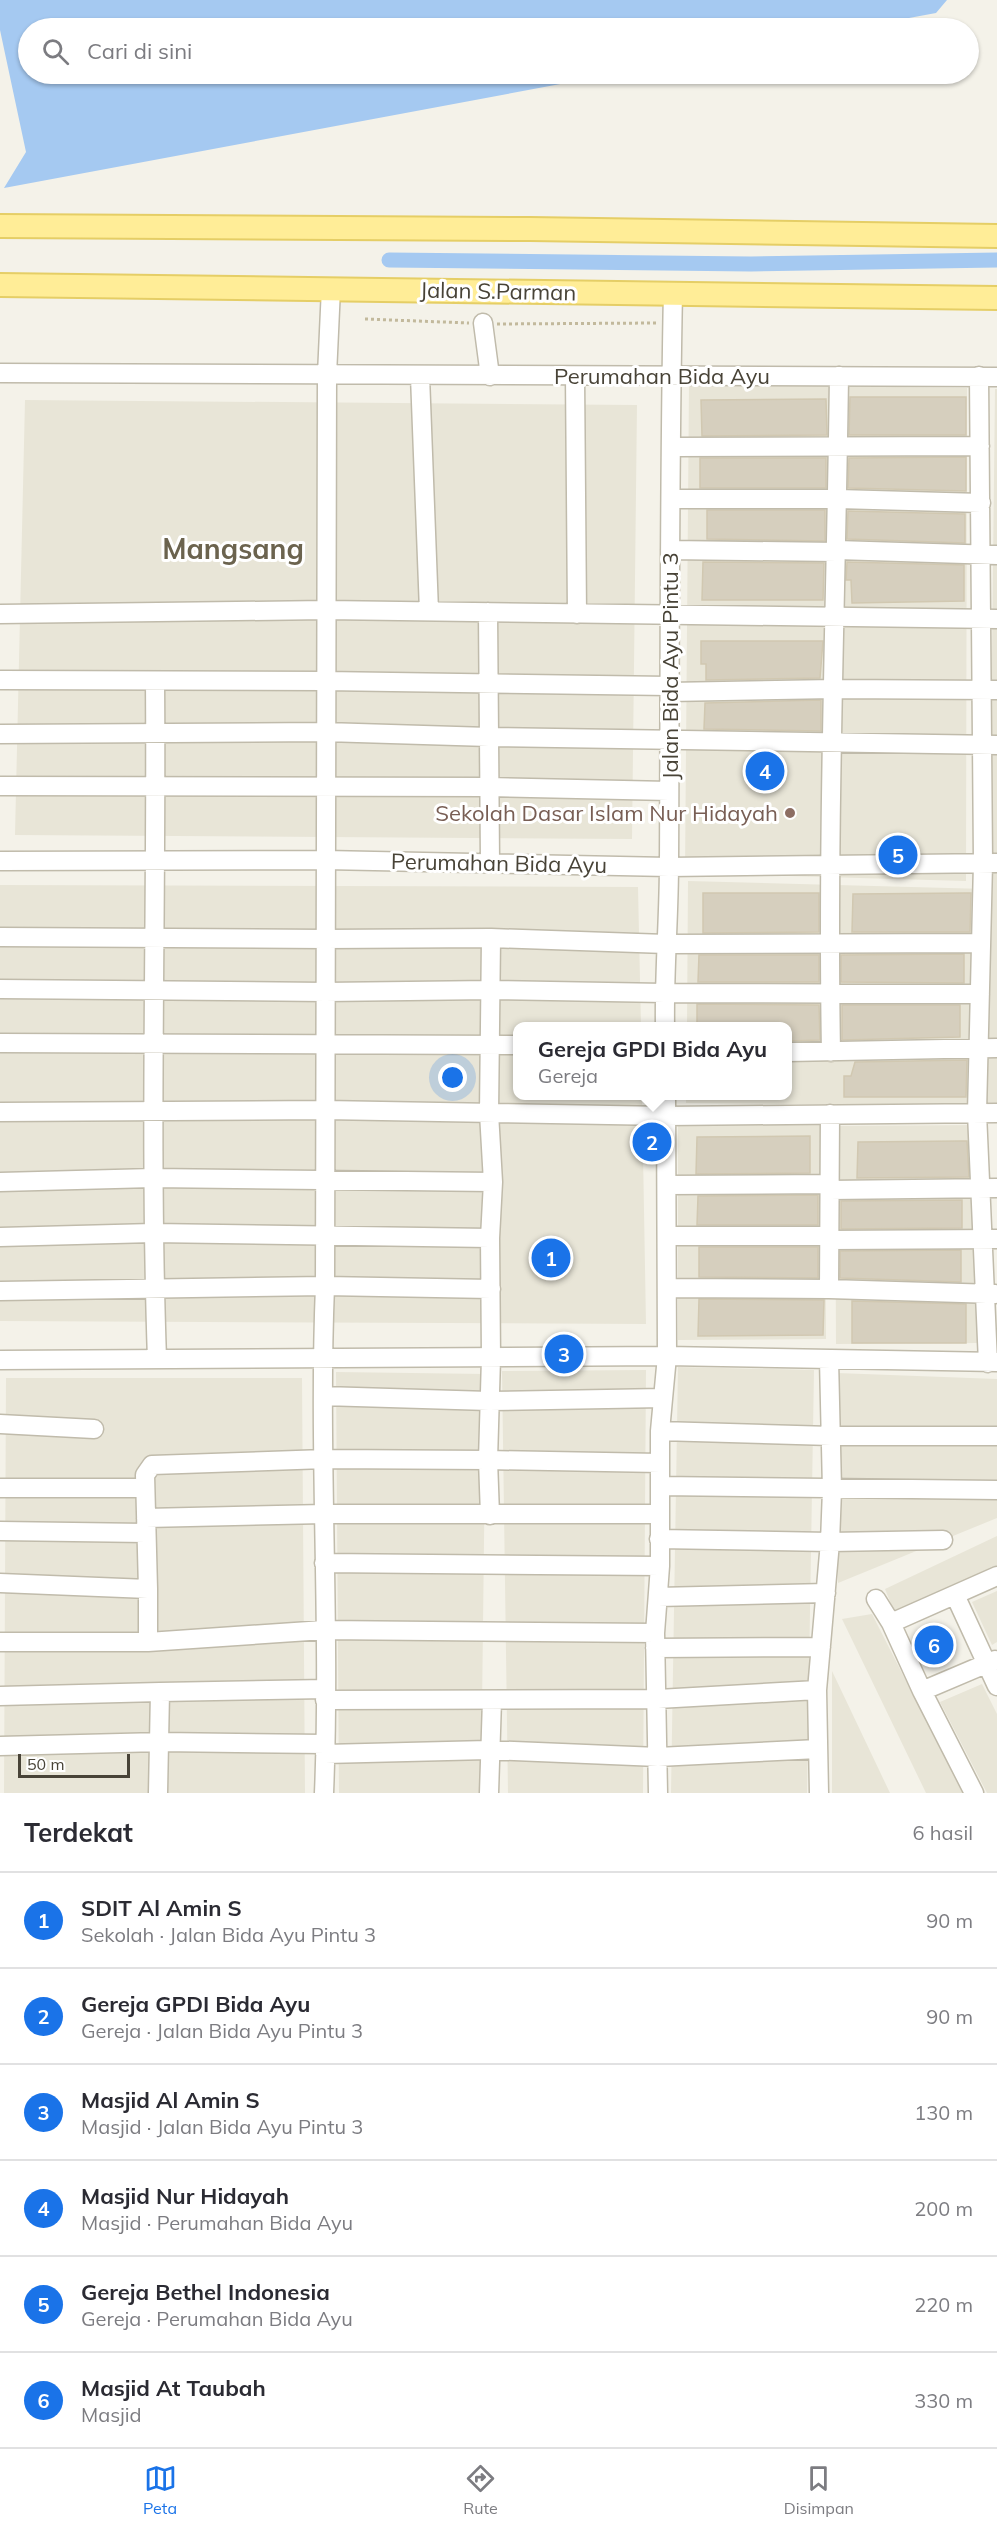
<!DOCTYPE html>
<html lang="id">
<head>
<meta charset="utf-8">
<style>
  :root { --surface:#fff; --page:#f7f7f7; --text:#2b2b33; --muted:#7c7c81; --line:#e1e1e2; --accent:#1a73e8 }
  body { margin:0; font-family:Mulish,sans-serif; background:var(--page); color:var(--text) }
  .scale { position:absolute; left:18px; bottom:15px; width:112px; box-sizing:border-box; padding-left:6px; border:3px solid #484337; border-top:0; font-size:16px; line-height:21px; white-space:nowrap; color:#484337; -webkit-text-stroke:4px #fff; paint-order:stroke }
  .you { position:absolute; left:453px; top:1078px; width:21px; height:21px; margin:-15px; border:4px solid #fff; border-radius:50%; background:#1a73e8; box-shadow:0 0 0 9px #1a73e833 }
  .badge { display:grid; place-items:center; width:39px; height:39px; border-radius:50%; background:var(--accent); color:#fff; font-size:20px; font-weight:700 }
  .pin { position:absolute; translate:-50% -50%; border:3px solid #fff; box-shadow:0 2px 6px #0006 }
  .popup { position:absolute; left:513px; top:1022px; width:279px; height:78px; box-sizing:border-box; display:grid; place-content:center; border-radius:12px; background:var(--surface); filter:drop-shadow(0 2px 4px #0005); font-size:20px; white-space:nowrap; color:var(--muted) }
  .popup b { font-size:22px; color:var(--text) }
  .popup::after { content:''; position:absolute; left:50%; top:100%; margin-left:-12px; border:12px solid transparent; border-top-color:var(--surface) }
  .list { margin:0; padding:0; list-style:none }
  h2 { display:flex; justify-content:space-between; align-items:center; height:78px; margin:0; padding:0 24px; font-size:26px }
  h2 small { font-size:20px; font-weight:400; color:var(--muted) }
  .list li { display:grid; grid-template-columns:39px 1fr auto; gap:18px; align-items:center; box-sizing:border-box; height:96px; padding:0 24px; border-top:2px solid var(--line) }
  .list b { display:block; font-size:22px; white-space:nowrap }
  .list p { margin:0; font-size:20px; white-space:nowrap; color:var(--muted) }
  .list em { font-size:20px; font-style:normal; color:var(--muted) }
  .icon { flex:none; width:33px; height:33px; fill:none; stroke:currentColor; stroke-width:2; stroke-linecap:round; stroke-linejoin:round }
  .map { position:relative; flex:none; width:997px; height:1793px; overflow:hidden }
  .search { position:absolute; background:var(--surface); box-shadow:0 2px 4px #0004; left:18px; right:18px; top:18px; height:66px; display:flex; align-items:center; gap:15px; box-sizing:border-box; padding:0 21px; border-radius:33px; color:var(--muted); font-size:22px }
  .sheet { height:654px; background:var(--surface) }
  nav { display:flex; justify-content:space-around; align-items:center; box-sizing:border-box; height:84px; border-top:2px solid var(--line); background:var(--surface); font-size:16px; color:var(--muted) }
  nav a { display:grid; justify-items:center; gap:3px }
  nav .on { color:var(--accent) }
  .map>svg:first-child { display:block }
  .residential { fill:#e8e5d7 }
  .water { fill:#a5c9f1 }
  .lines { fill:none; stroke-linecap:round; stroke-linejoin:round }
  .canal { stroke:#a5c9f1; stroke-width:15 }
  .building { fill:#d6cfbe; stroke:#d1c8b1; stroke-width:1.5 }
  .minor-casing { stroke:#c0bbab; stroke-width:21 }
  .major-casing { stroke:#e5ce66; stroke-width:26 }
  .path { stroke:#c2b99c; stroke-width:3; stroke-dasharray:3 3; stroke-linecap:butt }
  .minor { stroke:#fff; stroke-width:18 }
  .major { stroke:#ffed97; stroke-width:22 }
  .education-dot { fill:#8d6e63; stroke:#fff; stroke-width:2 }
  .labels { text-anchor:middle; dominant-baseline:central; stroke-width:6; stroke-linejoin:round; paint-order:stroke }
  .street-label { font-size:22px; fill:#484337; stroke:#fff }
  .education-label { font-size:22px; fill:#785e54; stroke:#fff; text-anchor:end }
  .district-label { font-size:28px; font-weight:bold; fill:#6b634e; stroke:#fff }
</style>
</head>
<body>
<div class="map">
<svg width="997" height="1793" viewBox="0 0 997 1793">
  <rect width="100%" height="100%" fill="#f4f2e9"/>
  <path class="residential" d="M 689,384 L 967,388 L 966,881 L 685,873 Z
    M 995,389 L 997,389 L 997,1103 L 987,1103 Z
    M 25,400 L 637,405 L 632,839 L 15,835 Z
    M 688,881 L 986,889 L 977,1106 L 686,1103 L 686,1096 L 787,1096 L 787,1026 L 687,1026 Z
    M 0,885 L 638,887 L 641,1026 L 517,1026 L 517,1096 L 642,1096 L 646,1324 L 0,1321 Z
    M 825,1123 L 826,1339 L 678,1340 L 678,1124 Z
    M 977,1125 L 978,1343 L 836,1344 L 835,1126 Z
    M 678,1367 L 814,1370 L 807,1793 L 671,1793 Z
    M 646,1370 L 643,1793 L 508,1793 L 502,1371 Z
    M 336,1372 L 486,1374 L 481,1793 L 339,1793 Z
    M 837,1373 L 997,1379 L 997,1518 L 838,1583 Z
    M 6,1378 L 302,1378 L 305,1793 L 4,1793 Z
    M 997,1536 L 997,1566 L 895,1614 L 885,1589 Z
    M 997,1591 L 997,1642 L 992,1645 L 972,1602 Z
    M 872,1614 L 963,1793 L 926,1793 L 842,1619 Z
    M 832,1671 L 890,1793 L 832,1793 Z
    M 982,1684 L 997,1714 L 997,1793 L 987,1793 L 940,1702 Z"/>
  <path class="water" d="M 0,0 L 947,0 L 936,13 L 855,28 L 28,28 L 28,74 L 614,74 L 4,188 L 26,152 L 0,30 Z"/>
  <g class="lines">
    <path class="canal" d="M 389,260 L 751,264 L 997,260"/>
  </g>
  <path class="building" d="M 850,397 L 966,397 L 966,435 L 849,435 Z
    M 826,399 L 827,435 L 702,436 L 701,400 Z
    M 966,457 L 966,491 L 848,488 L 849,458 Z
    M 700,458 L 826,458 L 826,488 L 700,488 Z
    M 707,510 L 825,510 L 825,541 L 707,539 Z
    M 848,511 L 965,514 L 965,543 L 847,539 Z
    M 703,562 L 824,563 L 823,600 L 702,600 Z
    M 847,562 L 964,565 L 964,601 L 852,603 L 851,580 L 846,580 Z
    M 701,641 L 823,641 L 820,678 L 706,680 L 706,664 L 701,664 Z
    M 821,700 L 821,731 L 704,729 L 705,703 Z
    M 703,893 L 819,893 L 819,932 L 703,933 Z
    M 967,893 L 971,893 L 970,932 L 852,932 L 853,894 Z
    M 964,954 L 964,983 L 841,982 L 841,955 Z
    M 699,955 L 819,955 L 819,982 L 698,982 Z
    M 697,1004 L 819,1005 L 820,1040 L 787,1041 L 787,1026 L 697,1026 Z
    M 842,1005 L 960,1005 L 960,1037 L 842,1040 Z
    M 967,1060 L 966,1097 L 844,1097 L 844,1076 L 851,1076 L 855,1062 Z
    M 810,1136 L 810,1173 L 696,1174 L 697,1137 Z
    M 961,1141 L 967,1141 L 969,1177 L 857,1178 L 858,1142 Z
    M 818,1195 L 818,1225 L 697,1225 L 698,1196 Z
    M 962,1200 L 962,1228 L 841,1229 L 841,1201 Z
    M 699,1247 L 818,1247 L 818,1278 L 699,1277 Z
    M 961,1250 L 961,1282 L 840,1278 L 840,1251 Z
    M 699,1299 L 824,1300 L 823,1335 L 698,1336 Z
    M 852,1301 L 966,1304 L 966,1343 L 852,1343 Z"/>
  <g class="lines">
    <defs>
      <path id="minor" d="M 483,323 L 490,376
        M 0,373 L 997,377
        M 420,376 L 429,611
        M 575,376 L 577,614
        M 979,376 L 983,863 L 977,1113 L 988,1363
        M 672,447 L 980,446
        M 672,499 L 838,499 L 981,503
        M 670,550 L 837,552
        M 837,550 L 997,555
        M 488,612 L 490,862
        M 0,614 L 326,610 L 997,619
        M 0,680 L 325,681 L 669,686
        M 155,682 C 157,908 149,1133 157,1359
        M 669,692 L 834,689 L 997,690
        M 0,734 L 325,732 L 489,737 L 997,745
        M 0,786 L 489,787 L 669,791
        M 0,861 L 325,860 L 669,867 L 997,863
        M 0,937 L 325,939 L 491,938 L 666,944 L 981,943
        M 491,938 L 489,1113 L 493,1182 L 490,1238 L 491,1358 L 488,1460 L 660,1463
        M 0,989 L 325,992 L 491,990 L 664,993 L 980,994
        M 665,1026 C 664,972 669,918 669,863 C 670,673 669,483 673,292
        M 0,1043 L 517,1045
        M 787,1052 L 997,1048
        M 831,1052 C 827,827 836,601 839,376
        M 0,1112 L 325,1110 L 666,1116 L 997,1113
        M 0,1182 L 153,1178 L 493,1182
        M 667,1185 L 830,1184
        M 830,1190 L 997,1188
        M 667,1236 L 830,1236
        M 0,1237 L 153,1233 L 490,1238
        M 830,1240 L 997,1239
        M 667,1288 L 829,1289 L 995,1294
        M 829,1289 L 830,1114
        M 0,1291 L 325,1286 L 491,1289
        M 0,1360 L 667,1356 L 997,1362
        M 323,1396 L 489,1401 L 663,1398
        M 0,1424 L 94,1429
        M 660,1431 L 831,1436 L 997,1436
        M 660,1486 L 997,1490
        M 0,1488 L 145,1488
        M 146,1518 L 324,1514 L 659,1514
        M 0,1531 L 146,1533
        M 659,1539 L 830,1542 L 943,1540
        M 324,1563 L 660,1566
        M 0,1583 L 148,1589 L 148,1642
        M 148,1589 L 145,1475 L 152,1465 L 325,1459 L 488,1460 L 490,1515
        M 955,1595 L 997,1686
        M 658,1597 L 826,1593
        M 876,1599 L 891,1623 L 922,1691 L 974,1793
        M 891,1623 L 997,1576
        M 0,1642 L 148,1642 L 324,1630 L 655,1633
        M 655,1648 L 821,1647
        M 922,1691 L 995,1660
        M 160,1692 L 326,1689
        M 0,1696 L 160,1692 L 158,1793
        M 325,1700 L 658,1699 L 817,1690
        M 0,1746 L 161,1742 L 325,1744
        M 325,1754 L 488,1750 L 658,1757 L 818,1749
        M 324,1793 C 331,1624 318,1455 325,1286 L 327,375 L 331,288
        M 489,1793 L 492,1700
        M 658,1793 L 655,1633 L 660,1566 L 660,1431 L 667,1356 L 666,1096
        M 819,1793 L 817,1690 L 830,1542 L 832,1490 L 829,1359"/>
      <path id="major" d="M 0,226 L 530,229 L 997,236
        M 0,285 L 997,298"/>
    </defs>
    <use href="#minor" class="minor-casing"/>
    <use href="#major" class="major-casing"/>
    <path class="path" d="M 365,319 L 469,323
      M 497,324 L 658,323"/>
    <use href="#minor" class="minor"/>
    <use href="#major" class="major"/>
  </g>
  <circle class="education-dot" cx="790" cy="813" r="6"/>
  <g class="labels">
    <g class="street-label">
      <text transform="translate(498 291) rotate(1)">Jalan S.Parman</text>
      <text x="662" y="376">Perumahan Bida Ayu</text>
      <text transform="translate(670 666) rotate(-90)">Jalan Bida Ayu Pintu 3</text>
      <text transform="translate(499 863) rotate(1)">Perumahan Bida Ayu</text>
    </g>
    <g class="education-label">
      <text x="778" y="813">Sekolah Dasar Islam Nur Hidayah</text>
    </g>
    <g class="district-label">
      <text x="233" y="548">Mangsang</text>
    </g>
  </g>
</svg>
<div class="scale">50 m</div>
<div class="you"></div>
<div class="pin badge" style="left:551px;top:1258px">1</div>
<div class="pin badge" style="left:652px;top:1142px">2</div>
<div class="popup"><b>Gereja GPDI Bida Ayu</b>Gereja</div>
<div class="pin badge" style="left:564px;top:1354px">3</div>
<div class="pin badge" style="left:765px;top:771px">4</div>
<div class="pin badge" style="left:898px;top:855px">5</div>
<div class="pin badge" style="left:934px;top:1645px">6</div>
<div class="search"><svg class="icon" aria-label="search" viewBox="0 0 24 24"><circle cx="10" cy="10" r="6"/><path d="M15 15l6 6"/></svg>Cari di sini</div>
</div>
<section class="sheet">
<h2>Terdekat<small>6 hasil</small></h2>
<ul class="list">
<li><span class="badge">1</span><div><b>SDIT Al Amin S</b><p>Sekolah · Jalan Bida Ayu Pintu 3</p></div><em>90 m</em></li>
<li><span class="badge">2</span><div><b>Gereja GPDI Bida Ayu</b><p>Gereja · Jalan Bida Ayu Pintu 3</p></div><em>90 m</em></li>
<li><span class="badge">3</span><div><b>Masjid Al Amin S</b><p>Masjid · Jalan Bida Ayu Pintu 3</p></div><em>130 m</em></li>
<li><span class="badge">4</span><div><b>Masjid Nur Hidayah</b><p>Masjid · Perumahan Bida Ayu</p></div><em>200 m</em></li>
<li><span class="badge">5</span><div><b>Gereja Bethel Indonesia</b><p>Gereja · Perumahan Bida Ayu</p></div><em>220 m</em></li>
<li><span class="badge">6</span><div><b>Masjid At Taubah</b><p>Masjid</p></div><em>330 m</em></li>
</ul>
</section>
<nav>
<a class="on"><svg class="icon" aria-label="map" viewBox="0 0 24 24"><path d="M3 6l6-2 6 2 6-2v14l-6 2-6-2-6 2zM9 4v14M15 6v14"/></svg>Peta</a>
<a><svg class="icon" aria-label="directions" viewBox="0 0 24 24"><path d="M12 3l9 9-9 9-9-9zM9 14v-3h6M13 9l2 2-2 2"/></svg>Rute</a>
<a><svg class="icon" aria-label="saved" viewBox="0 0 24 24"><path d="M7 4h10v16l-5-4-5 4z"/></svg>Disimpan</a>
</nav>
</body>
</html>
